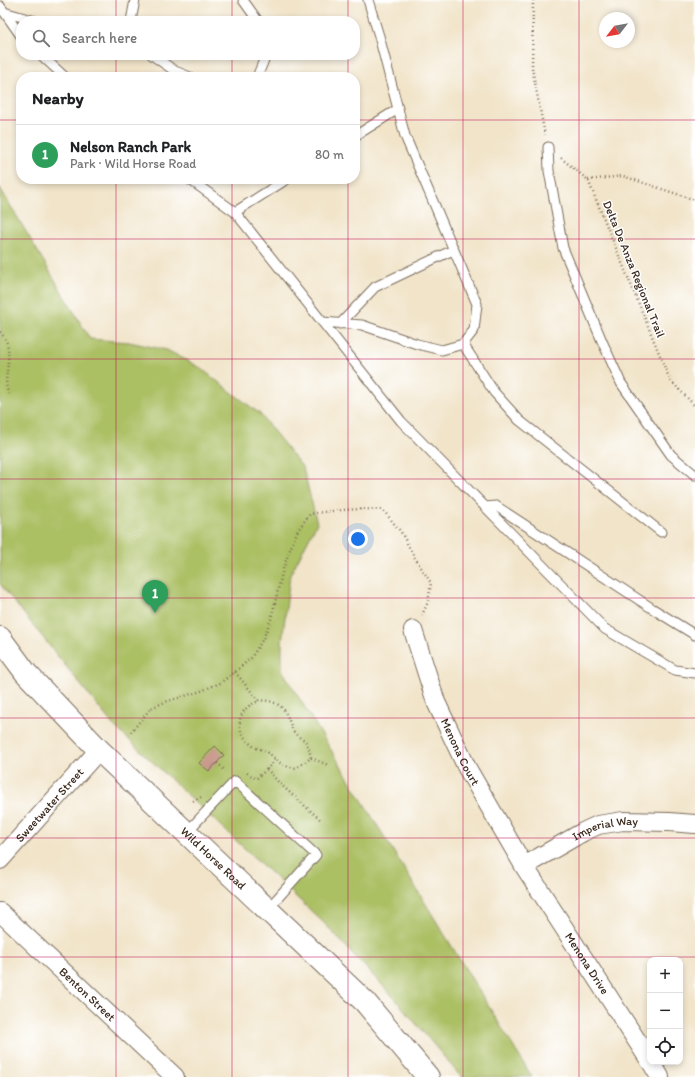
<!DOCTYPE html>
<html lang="en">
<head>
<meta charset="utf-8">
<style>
  :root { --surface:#fff; --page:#f6f6f6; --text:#202124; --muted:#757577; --line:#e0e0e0; --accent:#b45309 }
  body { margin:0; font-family:Itim,sans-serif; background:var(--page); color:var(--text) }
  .controls { position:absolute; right:12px; bottom:12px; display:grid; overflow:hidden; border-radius:8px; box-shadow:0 2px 6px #0003 }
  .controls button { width:36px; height:36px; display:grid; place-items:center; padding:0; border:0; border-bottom:1px solid var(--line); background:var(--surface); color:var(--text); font:20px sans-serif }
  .compass { position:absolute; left:599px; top:12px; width:36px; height:36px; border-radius:50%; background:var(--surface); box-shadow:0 2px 6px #0003; rotate:239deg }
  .you { position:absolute; left:358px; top:539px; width:14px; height:14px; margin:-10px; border:3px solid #fff; border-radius:50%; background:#1a73e8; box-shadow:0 0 0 6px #1a73e833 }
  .badge { display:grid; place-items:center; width:26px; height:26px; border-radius:50%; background:var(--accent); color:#fff; font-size:13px; font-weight:700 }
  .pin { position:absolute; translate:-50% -33px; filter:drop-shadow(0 1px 2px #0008) }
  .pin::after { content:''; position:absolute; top:21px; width:14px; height:12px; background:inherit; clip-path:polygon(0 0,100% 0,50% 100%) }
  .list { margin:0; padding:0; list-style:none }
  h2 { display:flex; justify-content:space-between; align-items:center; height:52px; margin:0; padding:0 16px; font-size:17px }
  h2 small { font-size:13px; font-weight:400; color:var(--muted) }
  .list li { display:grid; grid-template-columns:26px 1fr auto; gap:12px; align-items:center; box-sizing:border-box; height:60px; padding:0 16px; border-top:1px solid var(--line) }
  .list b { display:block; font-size:15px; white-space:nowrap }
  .list p { margin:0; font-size:13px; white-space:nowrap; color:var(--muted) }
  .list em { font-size:13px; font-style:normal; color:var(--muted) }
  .icon { flex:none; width:22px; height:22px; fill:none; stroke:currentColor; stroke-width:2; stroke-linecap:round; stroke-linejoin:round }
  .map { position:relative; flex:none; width:695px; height:1077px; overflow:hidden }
  .search { position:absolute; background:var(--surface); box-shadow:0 2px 6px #0003; left:16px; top:16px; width:344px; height:44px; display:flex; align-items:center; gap:10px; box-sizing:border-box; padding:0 14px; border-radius:16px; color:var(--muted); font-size:15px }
  .panel { position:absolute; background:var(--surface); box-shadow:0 2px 6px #0003; left:16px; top:72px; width:344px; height:112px; border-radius:16px }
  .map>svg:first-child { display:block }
  .green { fill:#abbf63; stroke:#737440 }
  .building { fill:#c9998c }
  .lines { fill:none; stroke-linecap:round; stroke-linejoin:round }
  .service-casing { stroke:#7b6b5a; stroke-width:11 }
  .minor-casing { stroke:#7b6b5a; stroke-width:20 }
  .tertiary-casing { stroke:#7b6b5a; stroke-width:24 }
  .path { stroke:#7b6b5a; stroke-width:2.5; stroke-dasharray:1 3; stroke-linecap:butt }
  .service { stroke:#fff; stroke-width:9 }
  .minor { stroke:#fff; stroke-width:18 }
  .tertiary { stroke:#fff; stroke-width:22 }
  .grid { fill:none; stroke:#c2185b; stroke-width:1; stroke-opacity:0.55 }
  .labels { text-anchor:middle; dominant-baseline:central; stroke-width:3; stroke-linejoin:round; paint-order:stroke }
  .street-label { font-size:12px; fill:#3b2a1e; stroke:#fff }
</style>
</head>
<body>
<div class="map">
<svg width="695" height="1077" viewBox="0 0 695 1077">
  <rect width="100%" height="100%" fill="#fff"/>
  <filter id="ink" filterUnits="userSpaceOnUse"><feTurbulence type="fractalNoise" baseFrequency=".025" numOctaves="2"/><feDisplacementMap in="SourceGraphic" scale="8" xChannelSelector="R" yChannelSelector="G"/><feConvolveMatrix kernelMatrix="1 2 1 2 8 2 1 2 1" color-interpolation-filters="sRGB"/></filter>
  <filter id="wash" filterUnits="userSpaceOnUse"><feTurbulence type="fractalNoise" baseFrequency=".012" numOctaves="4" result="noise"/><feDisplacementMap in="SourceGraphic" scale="16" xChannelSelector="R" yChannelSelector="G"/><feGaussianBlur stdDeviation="0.9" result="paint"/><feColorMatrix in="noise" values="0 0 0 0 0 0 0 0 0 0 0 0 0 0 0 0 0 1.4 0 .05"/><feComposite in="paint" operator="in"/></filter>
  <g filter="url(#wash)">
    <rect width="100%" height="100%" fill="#f1e4c9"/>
    <path class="green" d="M 0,188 L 90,339 L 129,342 L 167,350 L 199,367 L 260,414 L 303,468 L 317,523 L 290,575 L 282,643 L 282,670 L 532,1077 L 461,1077 L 396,1000 L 324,923 L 113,725 L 0,584 Z"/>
    <g id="blocks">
      <path class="building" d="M 215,746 L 224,755 L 209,771 L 199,763 Z"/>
    </g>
  </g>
  <g filter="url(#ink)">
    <use href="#blocks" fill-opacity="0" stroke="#7b6b5a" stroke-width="1"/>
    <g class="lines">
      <defs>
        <path id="service" d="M 243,0 L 258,21
          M 0,6 L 21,36
          M 4,12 L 35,21
          M 131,21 L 135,0
          M 41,55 L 65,77
          M 152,55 L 175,71 L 190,77
          M 257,77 L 266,55
          M 355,136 L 398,109
          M 548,147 L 549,171 L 563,248 L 602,341 L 621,383 L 671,455 L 695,475
          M 189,179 L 235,212 L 401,421 L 605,629 L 675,670 L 695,673
          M 235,212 L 287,179
          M 322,322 L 362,325 L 417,344 L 442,350 L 463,344 L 474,330 L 477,304 L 405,136 L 379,36 L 368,0
          M 340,324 L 375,287 L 453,250
          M 463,344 L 494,392 L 519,420 L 661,532
          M 485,507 L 496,506 L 653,609 L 695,635
          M 186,833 L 235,781 L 316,855 L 267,910"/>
        <g id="minor">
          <path id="s1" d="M 413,630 L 436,702 L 467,768 L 524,866 L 650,1061"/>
          <path id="s2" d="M 0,860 L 99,750"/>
          <path id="s3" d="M 524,866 L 583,832 L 598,825 L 623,821 L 669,822 L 695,824"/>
          <path id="s4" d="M 0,912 L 175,1077"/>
          <path d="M 651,1062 L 660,1077"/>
        </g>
        <g id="tertiary">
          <path id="s5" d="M 0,638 L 26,673 L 99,750 L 365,1002 L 428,1077"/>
        </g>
      </defs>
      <use href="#service" class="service-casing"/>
      <use href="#minor" class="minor-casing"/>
      <use href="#tertiary" class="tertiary-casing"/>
      <path class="path" d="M 533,0 L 532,68 L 545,135
        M 561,158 L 588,180 L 670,380 L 695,406
        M 588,180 L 623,176 L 695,200
        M 0,332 C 18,349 0,378 9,394
        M 235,672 L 259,701 C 235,709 234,732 253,746 C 257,749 263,749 267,752 C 279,761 279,766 296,768 L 311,758 L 309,749 L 305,740 C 289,734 292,722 284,710 C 279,703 267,699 259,701
        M 131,732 L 151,708 L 165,702 L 201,691 L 220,683 L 235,672 L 251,658 L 263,639 L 271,619 L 283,569 L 289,552 L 298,530 L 310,514 C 335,510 357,508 383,510 L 401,532 L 415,558 L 431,583 L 428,602 L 422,615
        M 311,758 L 328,765
        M 275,760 L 267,769 L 279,783 L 321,820
        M 217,763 L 226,771
        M 247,773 L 256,779 L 267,769
        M 193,801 L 201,797"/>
      <use href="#service" class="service"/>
      <use href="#minor" class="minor"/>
      <use href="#tertiary" class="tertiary"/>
    </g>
  </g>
  <path class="grid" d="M 116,0 L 116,21M 232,0 L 232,21M 348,0 L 348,21M 463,0 L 463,1077M 579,0 L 579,1077M 116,55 L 116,77M 232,55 L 232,77M 348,55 L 348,77M 0,120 L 21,120M 355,120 L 695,120M 116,179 L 116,1077M 232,179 L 232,1077M 348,179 L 348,1077M 0,239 L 695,239M 0,359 L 695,359M 0,479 L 695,479M 0,598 L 695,598M 0,718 L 695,718M 0,838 L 695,838M 0,957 L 695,957"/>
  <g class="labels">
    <g class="street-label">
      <text transform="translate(634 269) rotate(68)">Delta De Anza Regional Trail</text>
      <text stroke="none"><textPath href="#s1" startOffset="131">Menona Court</textPath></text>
      <text stroke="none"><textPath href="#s2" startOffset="74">Sweetwater Street</textPath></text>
      <text stroke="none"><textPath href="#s3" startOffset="91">Imperial Way</textPath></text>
      <text stroke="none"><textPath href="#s5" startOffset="307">Wild Horse Road</textPath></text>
      <text stroke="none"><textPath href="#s1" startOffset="378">Menona Drive</textPath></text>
      <text stroke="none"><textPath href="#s4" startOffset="120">Benton Street</textPath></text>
    </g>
  </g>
</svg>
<div class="controls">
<button>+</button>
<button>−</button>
<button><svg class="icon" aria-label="locate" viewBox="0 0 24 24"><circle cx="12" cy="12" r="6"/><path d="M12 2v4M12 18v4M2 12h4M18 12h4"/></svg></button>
</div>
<svg class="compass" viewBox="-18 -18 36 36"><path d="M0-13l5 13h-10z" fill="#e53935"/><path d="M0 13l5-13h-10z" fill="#757577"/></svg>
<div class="you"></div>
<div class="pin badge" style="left:155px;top:613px;background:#2e9e5b">1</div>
<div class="search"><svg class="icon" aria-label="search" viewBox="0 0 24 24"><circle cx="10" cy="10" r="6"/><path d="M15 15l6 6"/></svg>Search here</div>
<section class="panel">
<h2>Nearby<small></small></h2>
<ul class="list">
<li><span class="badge" style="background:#2e9e5b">1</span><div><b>Nelson Ranch Park</b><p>Park · Wild Horse Road</p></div><em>80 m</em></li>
</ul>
</section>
</div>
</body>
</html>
